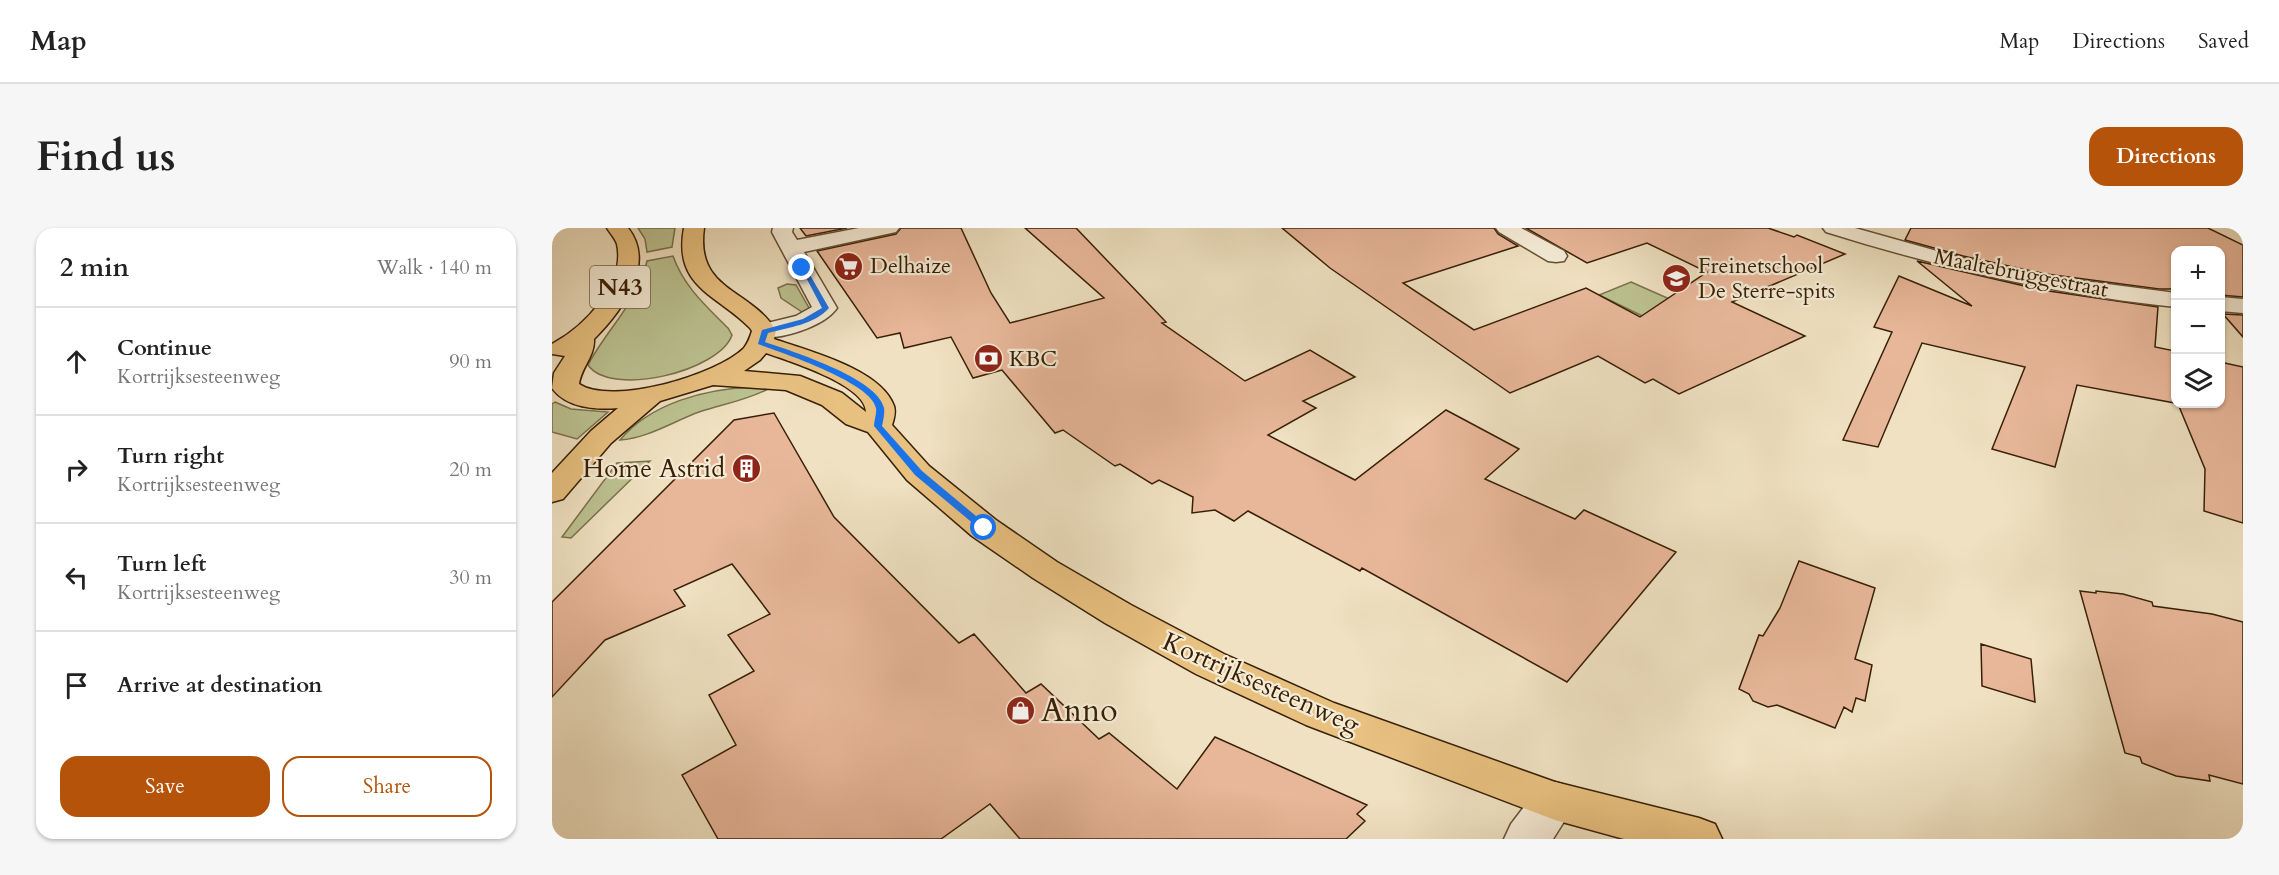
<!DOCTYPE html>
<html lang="en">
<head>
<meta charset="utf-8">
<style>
  :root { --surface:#fff; --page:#f6f6f6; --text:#222; --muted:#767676; --line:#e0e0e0; --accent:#b45309 }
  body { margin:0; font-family:Cardo,serif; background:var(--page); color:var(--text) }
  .controls { position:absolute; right:18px; top:18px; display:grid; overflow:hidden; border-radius:12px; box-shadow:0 2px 4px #0004 }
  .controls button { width:54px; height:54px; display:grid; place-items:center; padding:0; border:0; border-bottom:2px solid var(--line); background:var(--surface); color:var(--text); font:30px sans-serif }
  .stop { position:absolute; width:18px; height:18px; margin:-14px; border:4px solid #1a73e8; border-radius:50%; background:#fff }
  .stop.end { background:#1a73e8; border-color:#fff; box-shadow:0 2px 6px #0008 }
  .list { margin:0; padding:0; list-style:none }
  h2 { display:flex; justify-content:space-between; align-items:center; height:78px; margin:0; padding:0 24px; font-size:26px }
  h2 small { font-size:20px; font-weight:400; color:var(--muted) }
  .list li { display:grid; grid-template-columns:39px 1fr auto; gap:18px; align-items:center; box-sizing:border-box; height:108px; padding:0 24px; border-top:2px solid var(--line) }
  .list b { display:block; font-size:22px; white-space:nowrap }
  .list p { margin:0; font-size:20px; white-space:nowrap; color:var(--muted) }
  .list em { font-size:20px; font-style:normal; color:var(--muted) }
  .actions { display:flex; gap:12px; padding:18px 24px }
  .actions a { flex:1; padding:14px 0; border:2px solid var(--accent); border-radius:18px; text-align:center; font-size:21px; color:var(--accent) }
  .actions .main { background:var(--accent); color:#fff }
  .icon { flex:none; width:33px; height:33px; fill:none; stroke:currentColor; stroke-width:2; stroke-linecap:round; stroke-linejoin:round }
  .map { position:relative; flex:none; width:1691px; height:611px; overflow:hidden; border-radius:18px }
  header { display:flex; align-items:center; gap:36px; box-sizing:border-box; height:84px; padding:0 30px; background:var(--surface); border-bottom:2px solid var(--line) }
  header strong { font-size:28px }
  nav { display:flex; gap:33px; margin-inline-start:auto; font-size:21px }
  .intro { display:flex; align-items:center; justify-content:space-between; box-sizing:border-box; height:144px; padding:0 36px }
  h1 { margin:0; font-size:42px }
  .button { padding:15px 27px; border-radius:18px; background:var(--accent); color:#fff; font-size:21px; font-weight:700 }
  main { display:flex; gap:36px; padding:0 36px }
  aside { flex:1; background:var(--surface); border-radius:18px; box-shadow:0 2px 4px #0004 }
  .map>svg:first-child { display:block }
  .green { fill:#bcc291; stroke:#7a714c; stroke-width:1.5 }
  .building { fill:#e8b79a; stroke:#382006; stroke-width:1.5 }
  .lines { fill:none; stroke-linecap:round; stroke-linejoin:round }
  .minor-casing { stroke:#665035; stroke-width:3 }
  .major-casing { stroke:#382006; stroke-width:3 }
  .minor { fill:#f5ecd7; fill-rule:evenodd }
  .major { fill:#e8c080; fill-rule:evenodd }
  .route { fill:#1a73e8 }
  .labels { text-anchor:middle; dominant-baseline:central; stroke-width:4.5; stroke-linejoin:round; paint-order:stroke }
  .far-poi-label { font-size:22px; fill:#382006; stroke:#f5ecd7; text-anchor:start }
  .far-street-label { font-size:22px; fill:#382006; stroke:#f5ecd7 }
  .shield { fill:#f5ecd7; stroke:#715d45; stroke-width:1.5 }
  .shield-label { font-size:24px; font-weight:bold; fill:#382006 }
  .poi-label { font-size:26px; fill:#382006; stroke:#f5ecd7; text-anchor:end }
  .street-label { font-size:26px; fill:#382006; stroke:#f5ecd7 }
  .near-poi-label { font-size:32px; fill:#382006; stroke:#f5ecd7; text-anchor:start }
</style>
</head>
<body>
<header>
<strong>Map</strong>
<nav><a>Map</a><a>Directions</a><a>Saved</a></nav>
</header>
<div class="intro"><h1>Find us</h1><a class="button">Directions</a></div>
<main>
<aside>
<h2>2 min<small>Walk · 140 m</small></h2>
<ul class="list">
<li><svg class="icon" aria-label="ahead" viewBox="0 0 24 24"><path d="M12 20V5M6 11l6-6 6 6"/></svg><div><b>Continue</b><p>Kortrijksesteenweg</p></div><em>90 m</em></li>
<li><svg class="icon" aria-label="right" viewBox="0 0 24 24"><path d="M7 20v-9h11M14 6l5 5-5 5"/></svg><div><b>Turn right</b><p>Kortrijksesteenweg</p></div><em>20 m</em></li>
<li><svg class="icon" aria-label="left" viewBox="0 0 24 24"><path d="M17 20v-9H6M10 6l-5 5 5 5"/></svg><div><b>Turn left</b><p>Kortrijksesteenweg</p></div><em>30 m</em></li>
<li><svg class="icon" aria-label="arrive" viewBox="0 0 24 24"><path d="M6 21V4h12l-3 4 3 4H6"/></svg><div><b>Arrive at destination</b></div></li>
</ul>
<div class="actions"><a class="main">Save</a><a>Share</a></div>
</aside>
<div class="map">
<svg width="1691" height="611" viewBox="0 0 1691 611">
  <rect width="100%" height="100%" fill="#efe1c1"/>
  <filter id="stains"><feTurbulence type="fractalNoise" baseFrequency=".00333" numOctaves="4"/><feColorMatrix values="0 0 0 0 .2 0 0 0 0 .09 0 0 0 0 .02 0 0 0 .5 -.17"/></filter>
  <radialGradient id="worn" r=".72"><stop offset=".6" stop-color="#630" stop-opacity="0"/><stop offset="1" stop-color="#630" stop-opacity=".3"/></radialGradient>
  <path class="green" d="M 86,0 L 123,0 L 120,19 L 95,24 L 93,11 Z
    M 121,28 C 132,59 154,78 176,100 L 180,107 C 168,143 59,170 36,137 C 54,102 87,73 95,33 Z
    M 1079,54 L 1138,80 L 1107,96 L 1047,67 Z
    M 235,56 L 244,57 L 257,80 L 253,86 L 229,70 L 226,60 Z
    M 200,159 L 218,160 C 196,172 171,176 147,184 C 120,194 96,210 68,212 C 99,175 153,161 200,159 Z
    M 3,174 L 19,181 L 56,184 L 25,211 L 0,204 L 0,176 Z
    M 98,233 L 19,310 L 10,309 L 65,235 Z"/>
  <path class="building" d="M 248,0 L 295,0 L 254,8 Z
    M 349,0 L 409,0 L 439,65 L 458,95 L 552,70 L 473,0 L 524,0 L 614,94 L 610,95 L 693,153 L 758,122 L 803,149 L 751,173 L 764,180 L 716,207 L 803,252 L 894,182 L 967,221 L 933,251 L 1023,291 L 1032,282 L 1124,324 L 1015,454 L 810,340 L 808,343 L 696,283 L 682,293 L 663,282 L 640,285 L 641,269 L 607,252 L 600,256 L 568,236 L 563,238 L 511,202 L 503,205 L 450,142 L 421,150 L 399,109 L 352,120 L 348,105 L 325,110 L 265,23 L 344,6 Z
    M 730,0 L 942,0 L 946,6 L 966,18 L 851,55 L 922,102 L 1034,60 L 1088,89 L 1155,44 L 1095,15 L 1035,35 L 974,0 L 1216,0 L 1242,9 L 1245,7 L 1293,26 L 1180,74 L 1253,108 L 1127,166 L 1101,151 L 1093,155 L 1046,128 L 958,165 L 778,40 Z
    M 1359,0 L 1656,0 L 1691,17 L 1691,69 L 1668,67 L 1668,22 L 1623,22 L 1623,61 L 1607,61 L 1494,46 L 1411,28 L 1353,12 Z
    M 1365,33 L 1490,62 L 1606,79 L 1603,119 L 1623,123 L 1623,175 L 1525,157 L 1503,239 L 1440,221 L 1473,139 L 1370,115 L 1326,219 L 1291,212 L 1340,104 L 1322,99 L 1347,48 L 1420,78 Z
    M 1671,86 L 1691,87 L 1691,109 Z
    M 1668,134 L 1691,139 L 1691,295 L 1652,283 L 1653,241 L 1626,176 L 1668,176 Z
    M 222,185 L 282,289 L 407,415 L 422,406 L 474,465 L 489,456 L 547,511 L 557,505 L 625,561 L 663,509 L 815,577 L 805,586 L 813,593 L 794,611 L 468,611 L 438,576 L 389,611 L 166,611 L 130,547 L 184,517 L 157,467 L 202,443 L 176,407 L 218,386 L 180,336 L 122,362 L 133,378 L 53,412 L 0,469 L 0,374 L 182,192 Z
    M 1247,333 L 1323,360 L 1303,431 L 1320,437 L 1313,473 L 1304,470 L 1300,484 L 1292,479 L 1283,500 L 1225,477 L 1216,479 L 1201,473 L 1197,466 L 1187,461 L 1207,407 L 1211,408 L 1228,380 Z
    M 1528,363 L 1544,365 L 1544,363 L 1571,366 L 1600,374 L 1601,378 L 1660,386 L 1691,394 L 1691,556 L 1657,547 L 1658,553 L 1624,548 L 1590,535 L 1588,529 L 1573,525 Z
    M 1429,416 L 1479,431 L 1483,474 L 1430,458 Z"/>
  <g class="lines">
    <defs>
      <path id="minor" d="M 221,0 L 241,0 L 240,4 L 245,12 L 307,0 L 347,0 L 344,4 L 252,24 L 285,80 C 272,99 225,114 203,108 L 200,103 L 203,98 L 244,88 L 260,79 L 220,4 Z
        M 944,0 L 969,0 L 1012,23 L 1015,28 L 1012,33 L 1004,34 L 996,33 L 947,4 Z
        M 1271,0 L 1303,0 L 1410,30 L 1494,48 L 1624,65 L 1624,79 C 1504,67 1389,40 1274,4 Z
        M 1668,69 L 1691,71 L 1691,85 L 1668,83 Z
        M 1003,554 L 1019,559 L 1025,573 L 1001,611 L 952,611 L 959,596 L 987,559 Z"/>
      <path id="major" d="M 55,0 L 76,0 C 105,36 69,84 42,111 C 43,128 29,140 27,156 C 60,178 165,147 192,120 C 196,115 198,109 200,103 L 198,100 C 165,66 121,60 132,0 L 152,0 C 143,64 199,60 224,103 L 222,111 C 256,123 329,141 342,178 C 344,184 342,191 340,197 L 377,238 L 444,292 L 505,334 L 579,377 L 672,426 L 782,475 L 1003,554 L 1147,590 L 1163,596 L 1170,611 L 1072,611 L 1003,592 L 754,497 L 644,446 L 553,395 L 481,350 L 420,308 L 355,252 L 316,204 L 294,196 L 270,177 L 234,162 L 161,157 L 108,173 L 59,215 L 11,271 L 0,274 L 0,245 L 39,203 L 66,180 C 44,182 14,180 0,160 L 2,145 L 13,128 L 0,126 L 0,116 C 32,99 74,56 65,16 C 63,10 58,5 55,0 ZM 214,125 C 237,133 314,157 314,184 L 290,165 L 248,148 L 192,143 L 208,132 Z"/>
    </defs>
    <use href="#minor" class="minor-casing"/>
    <use href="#major" class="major-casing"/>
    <use href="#minor" class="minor"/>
    <use href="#major" class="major"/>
  </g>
  <path class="route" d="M 248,38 L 254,40 L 277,80 C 262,97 237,99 216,105 L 213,114 C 239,123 326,150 332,180 C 333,185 331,193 330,198 L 370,243 L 436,298 L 436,302 L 429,302 L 363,247 L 322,198 C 322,193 325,185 324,180 C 319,154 230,125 206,116 L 210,102 L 251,91 L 270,80 Z"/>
  <defs>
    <symbol id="supermarket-disc" viewBox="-11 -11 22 22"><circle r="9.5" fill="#8f2418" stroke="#f5ecd7"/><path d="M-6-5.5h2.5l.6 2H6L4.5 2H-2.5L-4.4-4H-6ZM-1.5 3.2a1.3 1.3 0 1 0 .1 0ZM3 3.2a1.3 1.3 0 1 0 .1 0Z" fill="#fff"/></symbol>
    <symbol id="school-disc" viewBox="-11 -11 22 22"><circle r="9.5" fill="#8f2418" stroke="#f5ecd7"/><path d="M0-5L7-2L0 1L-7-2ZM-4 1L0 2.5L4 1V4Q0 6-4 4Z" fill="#fff"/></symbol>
    <symbol id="bank-disc" viewBox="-11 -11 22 22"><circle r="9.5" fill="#8f2418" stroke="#f5ecd7"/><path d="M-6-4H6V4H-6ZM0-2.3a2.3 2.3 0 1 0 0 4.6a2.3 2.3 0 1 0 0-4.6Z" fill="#fff"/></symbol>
    <symbol id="building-disc" viewBox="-11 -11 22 22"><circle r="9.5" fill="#8f2418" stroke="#f5ecd7"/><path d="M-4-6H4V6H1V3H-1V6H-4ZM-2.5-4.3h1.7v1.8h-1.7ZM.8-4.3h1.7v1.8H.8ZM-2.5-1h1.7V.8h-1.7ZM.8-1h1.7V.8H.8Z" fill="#fff"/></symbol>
    <symbol id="shop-disc" viewBox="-11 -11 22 22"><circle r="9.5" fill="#8f2418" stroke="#f5ecd7"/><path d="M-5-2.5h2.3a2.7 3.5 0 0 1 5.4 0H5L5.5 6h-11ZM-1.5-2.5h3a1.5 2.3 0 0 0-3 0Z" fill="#fff"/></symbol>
  </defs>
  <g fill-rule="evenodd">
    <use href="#supermarket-disc" x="280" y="22" width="33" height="33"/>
    <use href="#school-disc" x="1108" y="34" width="33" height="33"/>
    <use href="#bank-disc" x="420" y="114" width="33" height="33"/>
    <use href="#building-disc" x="178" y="224" width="33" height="33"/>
    <use href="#shop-disc" x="452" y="466" width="33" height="33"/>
  </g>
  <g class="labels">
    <g class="far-poi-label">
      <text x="318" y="38">Delhaize</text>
      <text x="1146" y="38">Freinetschool<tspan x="1146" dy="25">De Sterre-spits</tspan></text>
      <text x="457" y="131">KBC</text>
    </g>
    <g class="far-street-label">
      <text transform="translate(1469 45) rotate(11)">Maaltebruggestraat</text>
    </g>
    <rect class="shield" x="38" y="38" width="60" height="42" rx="4.5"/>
    <g class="shield-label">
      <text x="68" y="59">N43</text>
    </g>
    <g class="poi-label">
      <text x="173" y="240">Home Astrid</text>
    </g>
    <g class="street-label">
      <text transform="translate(709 455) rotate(24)">Kortrijksesteenweg</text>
    </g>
    <g class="near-poi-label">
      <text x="489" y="483">Anno</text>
    </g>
  </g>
  <rect width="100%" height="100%" filter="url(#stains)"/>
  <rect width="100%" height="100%" fill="url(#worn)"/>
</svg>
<div class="controls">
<button>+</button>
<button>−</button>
<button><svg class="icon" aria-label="layers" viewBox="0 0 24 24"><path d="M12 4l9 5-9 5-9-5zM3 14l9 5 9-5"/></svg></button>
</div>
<div class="stop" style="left:432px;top:300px"></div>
<div class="stop end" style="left:250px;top:40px"></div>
</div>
</main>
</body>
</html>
